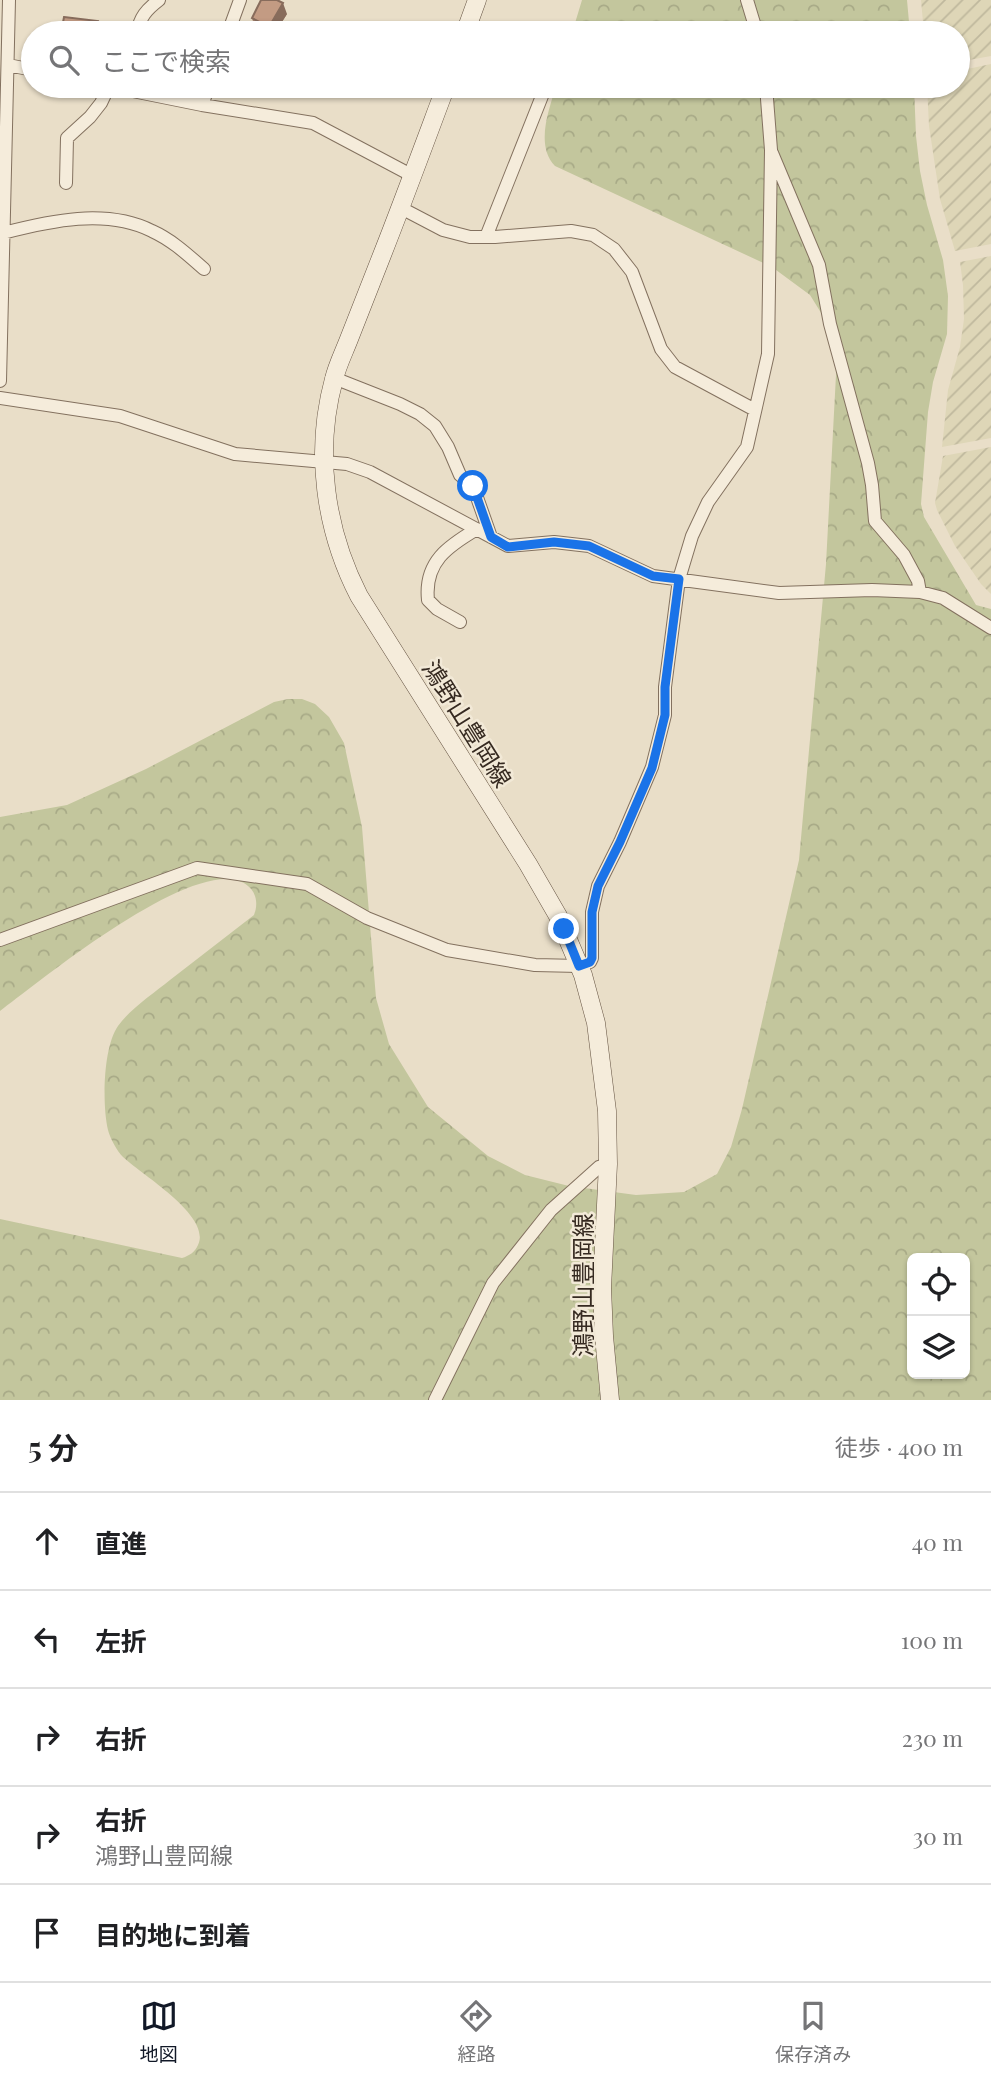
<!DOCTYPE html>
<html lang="ja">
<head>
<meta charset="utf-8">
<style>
  :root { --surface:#fff; --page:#f6f6f6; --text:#202124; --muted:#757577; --line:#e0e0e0; --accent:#111827 }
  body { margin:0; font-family:"Playfair Display","Noto Sans JP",serif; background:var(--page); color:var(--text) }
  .controls { position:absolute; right:21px; bottom:21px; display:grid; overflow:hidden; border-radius:10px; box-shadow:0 2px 5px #0004 }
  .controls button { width:63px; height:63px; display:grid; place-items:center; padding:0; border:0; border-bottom:2px solid var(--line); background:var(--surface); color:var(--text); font:35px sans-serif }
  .stop { position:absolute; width:21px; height:21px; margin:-16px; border:5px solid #1a73e8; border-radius:50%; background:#fff }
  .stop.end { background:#1a73e8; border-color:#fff; box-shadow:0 2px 7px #0008 }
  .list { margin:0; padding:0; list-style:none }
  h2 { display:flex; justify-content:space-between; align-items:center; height:91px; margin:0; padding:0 28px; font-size:30px }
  h2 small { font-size:23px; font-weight:400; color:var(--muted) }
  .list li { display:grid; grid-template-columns:46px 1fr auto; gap:21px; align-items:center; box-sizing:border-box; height:98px; padding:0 28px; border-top:2px solid var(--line) }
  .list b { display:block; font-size:26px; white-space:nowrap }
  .list p { margin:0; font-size:23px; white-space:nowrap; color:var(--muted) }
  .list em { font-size:23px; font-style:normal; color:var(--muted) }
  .icon { flex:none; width:38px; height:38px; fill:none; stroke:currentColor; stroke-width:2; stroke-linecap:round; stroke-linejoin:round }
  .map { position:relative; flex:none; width:991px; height:1400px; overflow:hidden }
  .search { position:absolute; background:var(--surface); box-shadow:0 2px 5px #0004; left:21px; right:21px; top:21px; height:77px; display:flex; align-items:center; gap:18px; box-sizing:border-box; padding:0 24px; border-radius:38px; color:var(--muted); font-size:26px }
  .sheet { height:581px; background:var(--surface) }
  nav { display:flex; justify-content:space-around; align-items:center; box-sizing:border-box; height:98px; border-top:2px solid var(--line); background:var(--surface); font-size:19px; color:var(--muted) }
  nav a { display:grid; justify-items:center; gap:4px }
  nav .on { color:var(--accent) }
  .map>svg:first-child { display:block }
  .farmland { fill:url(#farmland-furrows) }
  .forest { fill:url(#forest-crowns); fill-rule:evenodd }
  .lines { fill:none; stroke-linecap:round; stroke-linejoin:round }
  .minor-casing { stroke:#83715f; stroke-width:14 }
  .secondary-casing { stroke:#655342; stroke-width:19 }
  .minor { stroke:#f5ecdb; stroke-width:12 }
  .secondary { stroke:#f5ecdb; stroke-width:18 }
  .wall { fill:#a88571 }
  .shaded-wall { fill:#886c5c }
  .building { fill:#c39b83; stroke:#886c5c; stroke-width:2 }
  .route { stroke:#1a73e8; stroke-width:9 }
  .labels { text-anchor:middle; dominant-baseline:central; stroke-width:5; stroke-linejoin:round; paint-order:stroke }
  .street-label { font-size:24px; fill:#362a21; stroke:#f2e9d7 }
</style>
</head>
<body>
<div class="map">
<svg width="991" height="1400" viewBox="0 0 991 1400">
  <defs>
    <pattern id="farmland-furrows" width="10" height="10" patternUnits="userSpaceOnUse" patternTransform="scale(1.75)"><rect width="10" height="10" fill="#ded6b7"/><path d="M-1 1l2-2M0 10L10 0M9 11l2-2" fill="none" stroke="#bfb89d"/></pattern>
    <pattern id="forest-crowns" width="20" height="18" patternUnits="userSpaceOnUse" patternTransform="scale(1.75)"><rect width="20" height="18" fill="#c3c69d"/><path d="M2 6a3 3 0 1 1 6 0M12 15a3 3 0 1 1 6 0" fill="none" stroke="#a8aa87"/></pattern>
  </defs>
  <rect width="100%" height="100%" fill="#e9dec8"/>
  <path class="farmland" d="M 921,0 L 991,0 L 991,56 L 958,62 L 958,33 L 924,33 Z
    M 991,64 L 991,244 L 955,251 L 940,199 L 929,126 L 927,86 L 958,86 L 958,71 Z
    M 991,256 L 991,438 L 942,447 L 948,390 L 960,347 L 964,319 L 963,285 L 960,262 Z
    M 991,447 L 991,594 L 981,584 L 955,546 L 937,510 L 935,503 L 943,456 Z"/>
  <path class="forest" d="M 582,0 L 907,0 L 910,33 L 572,33 Z
    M 556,86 L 914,86 L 916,136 L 920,171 L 927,205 L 943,260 L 948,296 L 947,334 L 933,382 L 928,412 L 921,504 L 924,517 L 976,605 L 991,609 L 991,1400 L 0,1400 L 0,1219 L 182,1258 C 189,1256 195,1252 198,1245 C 212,1216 142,1175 123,1157 C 117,1151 110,1138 108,1130 C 102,1105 103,1047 118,1026 C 130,1009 154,993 170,980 C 198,958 226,937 254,915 C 258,905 257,893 248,886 C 203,847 39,982 0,1011 L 0,817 L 67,805 L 146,769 L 274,702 L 288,699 L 302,699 L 315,704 L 329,717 L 344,743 L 362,827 L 376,998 L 389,1044 L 428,1107 L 488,1156 L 525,1175 L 569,1186 L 636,1195 L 684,1192 L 717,1174 L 731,1147 L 742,1109 L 799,860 L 826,564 L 837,356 L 823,316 L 810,295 L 772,267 L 555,166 C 535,145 549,110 556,86 ZM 912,1258 L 965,1258 L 965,1374 L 912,1374 Z"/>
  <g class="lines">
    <defs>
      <path id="minor" d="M 747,0 L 757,33
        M 137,33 C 140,17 146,10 159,0
        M 228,33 L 240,0
        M 566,33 L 567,32
        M 8,65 L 33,70
        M 108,86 L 202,105 L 313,123 L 413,176
        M 202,105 L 209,86
        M 772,153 L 819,265 L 830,324 L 868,463 L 872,485 L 875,521 L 904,555 L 918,581 L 920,592
        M 66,183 L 67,138 L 90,117 L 101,103 L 109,86
        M 401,208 L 443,230 L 470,237 L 495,237 L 571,231 L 593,235 L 614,249 L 632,272 L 661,349 L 675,367 L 755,410
        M 3,233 C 50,221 106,208 152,231 C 172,240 188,255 204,269
        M 486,237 L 546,86
        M 334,378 L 400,404 L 420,414 L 435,426 L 448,447 L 460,475 L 473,486 L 491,537
        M 0,381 L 9,0
        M 0,398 L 120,416 L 235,454 L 347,464 L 370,472 L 508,546 L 554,542 L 589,546 L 653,576 L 779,593 L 872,590 L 920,592 L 943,598 L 991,628
        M 460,622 L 437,609 L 428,600 C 424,562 448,546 477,529
        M 0,940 L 197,868 L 307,884 L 367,918 L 447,950 L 535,965 L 579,966 L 590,962 L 592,958 L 592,912 L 598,886 L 620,842 L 652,767 L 665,715 L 665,687 L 679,579 L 692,536 L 708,502 L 747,447 L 768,354 L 771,150 L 766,86
        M 435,1400 L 493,1283 L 551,1210 L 599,1167 L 608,1164"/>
      <path id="secondary" d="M 465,33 L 477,0
        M 446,86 C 425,142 404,199 382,255 C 371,283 360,311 349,339 C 344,352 337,366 334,379 C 314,452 325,530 359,596 L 528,864 L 558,916 L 583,975 L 596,1023 L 607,1111 L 608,1164 L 602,1288 L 604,1336 L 610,1400"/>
    </defs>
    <use href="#minor" class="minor-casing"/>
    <use href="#secondary" class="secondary-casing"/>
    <use href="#minor" class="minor"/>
    <use href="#secondary" class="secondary"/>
  </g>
  <path class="wall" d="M 287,14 L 275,33 L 265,33 L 255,28 L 252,18 Z"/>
  <path class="shaded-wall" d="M 283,3 L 287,14 L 275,33 L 271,33 L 269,27 Z
    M 98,21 L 102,33 L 96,33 Z"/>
  <path class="building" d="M 261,0 L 277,0 L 283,3 L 269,27 L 252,18 Z
    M 64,17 L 98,21 L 96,33 L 61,33 Z"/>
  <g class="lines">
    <path class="route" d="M 473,486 L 491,537 L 508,547 L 554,542 L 589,546 L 653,576 L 679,579 L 665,687 L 665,715 L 652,768 L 620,842 L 598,886 L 592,912 L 592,958 L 590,962 L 579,966 L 564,929"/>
  </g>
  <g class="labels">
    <g class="street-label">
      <text transform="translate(468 723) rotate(58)">鴻野山豊岡線</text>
      <text transform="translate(582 1285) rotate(-90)">鴻野山豊岡線</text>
    </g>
  </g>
</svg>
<div class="controls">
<button><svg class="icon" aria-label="locate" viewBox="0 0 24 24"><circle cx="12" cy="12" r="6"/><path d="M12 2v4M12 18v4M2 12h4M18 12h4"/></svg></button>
<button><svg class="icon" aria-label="layers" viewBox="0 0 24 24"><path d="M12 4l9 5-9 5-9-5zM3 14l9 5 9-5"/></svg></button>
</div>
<div class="stop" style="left:473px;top:486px"></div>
<div class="stop end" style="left:564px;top:929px"></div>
<div class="search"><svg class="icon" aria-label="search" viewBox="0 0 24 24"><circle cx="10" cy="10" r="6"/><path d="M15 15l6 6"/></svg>ここで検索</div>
</div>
<section class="sheet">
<h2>5 分<small>徒歩 · 400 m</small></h2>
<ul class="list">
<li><svg class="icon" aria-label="ahead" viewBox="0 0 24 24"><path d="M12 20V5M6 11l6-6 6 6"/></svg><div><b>直進</b></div><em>40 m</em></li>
<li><svg class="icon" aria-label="left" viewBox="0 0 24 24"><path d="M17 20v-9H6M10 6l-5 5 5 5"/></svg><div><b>左折</b></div><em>100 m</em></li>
<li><svg class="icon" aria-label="right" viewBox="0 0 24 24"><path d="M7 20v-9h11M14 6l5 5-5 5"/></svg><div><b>右折</b></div><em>230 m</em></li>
<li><svg class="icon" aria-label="right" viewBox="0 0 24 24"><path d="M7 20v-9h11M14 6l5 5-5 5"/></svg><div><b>右折</b><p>鴻野山豊岡線</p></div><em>30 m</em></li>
<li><svg class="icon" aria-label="arrive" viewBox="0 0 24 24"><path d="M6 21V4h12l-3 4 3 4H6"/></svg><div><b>目的地に到着</b></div></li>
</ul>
</section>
<nav>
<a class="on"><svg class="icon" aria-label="map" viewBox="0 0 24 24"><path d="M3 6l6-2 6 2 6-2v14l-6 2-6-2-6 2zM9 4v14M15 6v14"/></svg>地図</a>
<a><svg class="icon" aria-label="directions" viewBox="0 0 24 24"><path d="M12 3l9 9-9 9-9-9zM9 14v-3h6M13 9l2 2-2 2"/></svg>経路</a>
<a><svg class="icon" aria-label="saved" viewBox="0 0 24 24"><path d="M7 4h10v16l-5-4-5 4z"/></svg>保存済み</a>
</nav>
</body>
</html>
